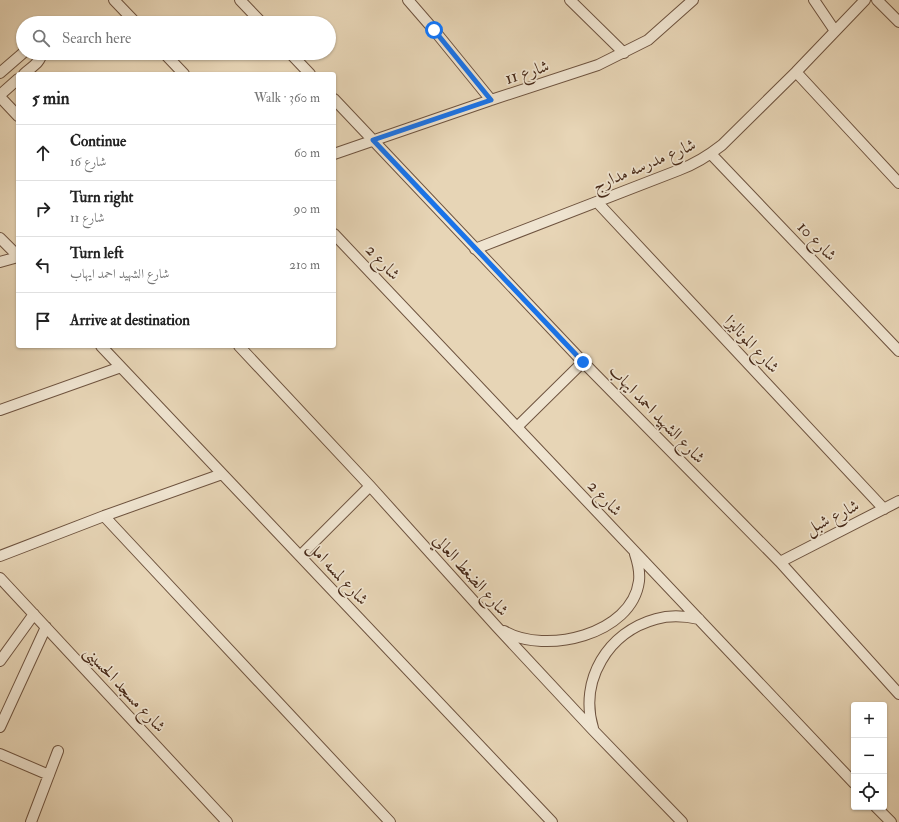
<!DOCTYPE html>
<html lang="en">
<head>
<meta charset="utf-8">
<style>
  :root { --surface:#fff; --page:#f6f6f6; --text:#222; --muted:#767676; --line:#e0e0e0 }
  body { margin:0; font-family:"IM FELL Double Pica",Amiri,serif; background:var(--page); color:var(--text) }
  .controls { position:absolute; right:12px; bottom:12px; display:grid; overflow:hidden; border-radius:4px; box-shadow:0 1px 3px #0004 }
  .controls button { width:36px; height:36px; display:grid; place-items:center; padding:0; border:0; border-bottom:1px solid var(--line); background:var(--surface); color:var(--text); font:20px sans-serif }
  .stop { position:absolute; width:12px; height:12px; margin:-9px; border:3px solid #1a73e8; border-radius:50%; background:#fff }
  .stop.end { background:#1a73e8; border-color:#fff; box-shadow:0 1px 4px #0008 }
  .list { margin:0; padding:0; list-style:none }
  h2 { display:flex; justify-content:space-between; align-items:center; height:52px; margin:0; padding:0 16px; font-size:17px }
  h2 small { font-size:13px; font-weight:400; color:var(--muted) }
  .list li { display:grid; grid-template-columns:26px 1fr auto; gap:12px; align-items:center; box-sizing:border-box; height:56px; padding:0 16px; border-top:1px solid var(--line) }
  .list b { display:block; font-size:15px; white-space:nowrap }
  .list p { margin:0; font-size:13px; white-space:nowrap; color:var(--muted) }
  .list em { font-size:13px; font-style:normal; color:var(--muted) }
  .icon { flex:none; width:22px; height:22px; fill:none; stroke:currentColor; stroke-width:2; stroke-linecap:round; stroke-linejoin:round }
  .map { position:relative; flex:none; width:899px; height:822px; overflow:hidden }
  .search { position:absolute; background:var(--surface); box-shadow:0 1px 3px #0004; left:16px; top:16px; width:320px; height:44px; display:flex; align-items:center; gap:10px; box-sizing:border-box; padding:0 14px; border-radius:22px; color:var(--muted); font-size:15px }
  .panel { position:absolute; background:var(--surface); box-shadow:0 1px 3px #0004; left:16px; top:72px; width:320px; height:276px; border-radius:4px }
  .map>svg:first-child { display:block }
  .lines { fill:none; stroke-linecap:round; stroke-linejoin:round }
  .minor-casing { stroke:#6e533f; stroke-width:12 }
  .minor { stroke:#efe4d0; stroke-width:10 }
  .route { stroke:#1a73e8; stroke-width:5 }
  .labels { text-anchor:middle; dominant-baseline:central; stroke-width:3.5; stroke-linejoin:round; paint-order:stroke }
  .street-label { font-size:17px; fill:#462817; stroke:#efe4d0 }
</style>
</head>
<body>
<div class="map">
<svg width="899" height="822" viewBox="0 0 899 822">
  <rect width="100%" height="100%" fill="#e7d5b6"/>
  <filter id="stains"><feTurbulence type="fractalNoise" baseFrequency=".005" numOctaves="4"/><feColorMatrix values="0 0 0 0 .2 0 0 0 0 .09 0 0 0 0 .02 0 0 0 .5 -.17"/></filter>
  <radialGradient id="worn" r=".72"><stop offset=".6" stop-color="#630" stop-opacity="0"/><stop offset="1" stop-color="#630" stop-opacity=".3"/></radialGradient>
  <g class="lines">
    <defs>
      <path id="minor" d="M 114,0 L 136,23
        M 240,0 L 262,23
        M 408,0 L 434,30 L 491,100
        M 570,0 L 624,53
        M 814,0 L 835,31
        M 877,0 L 899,22
        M 164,53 L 184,74
        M 290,53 L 310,74
        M 796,72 L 899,183
        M 0,73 L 23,53
        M 24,74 C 30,68 42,62 41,53
        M 0,95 L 18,79
        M 0,97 L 18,116
        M 334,99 L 583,362 L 780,562 L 899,694
        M 334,154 L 491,100 L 598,65 L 648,40 L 693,0
        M 711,154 L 899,351
        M 597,202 L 884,509
        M 334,234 L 854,783
        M 0,238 L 18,256
        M 475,249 L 679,170 C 695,164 708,156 722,145 L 796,72 L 865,0
        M 0,262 L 18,257
        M 101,346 L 552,822
        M 239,346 L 370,486 L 497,627 L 593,730 L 682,822
        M 0,410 L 121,367
        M 517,427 L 583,362
        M 104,516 L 390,822
        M 0,556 L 104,516 L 222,474
        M 300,556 L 370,486
        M 780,562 L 899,501
        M 0,578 L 227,822
        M 504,631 C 545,655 632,635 639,581 C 640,572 638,563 635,554
        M 0,661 L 34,614
        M 0,727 L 46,627
        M 593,728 C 579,680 608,632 656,619 C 670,615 685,616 699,619
        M 0,754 L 49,775
        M 876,807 L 891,822
        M 31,822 L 58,751"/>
    </defs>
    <use href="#minor" class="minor-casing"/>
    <use href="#minor" class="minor"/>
  </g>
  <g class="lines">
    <path class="route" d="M 434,30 L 491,100 L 373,140 L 583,362"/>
  </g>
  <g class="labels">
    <g class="street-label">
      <text transform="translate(527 72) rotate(-18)">شارع 11</text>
      <text transform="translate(644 165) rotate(-23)">شارع مدرسه مدارج</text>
      <text transform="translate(817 241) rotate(46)">شارع 10</text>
      <text transform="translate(383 262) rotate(47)">شارع 2</text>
      <text transform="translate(752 344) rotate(47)">شارع الموناليزا</text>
      <text transform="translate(657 414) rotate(46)">شارع الشهيد احمد ايهاب</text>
      <text transform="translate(605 498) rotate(47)">شارع 2</text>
      <text transform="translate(832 517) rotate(-27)">شارع شبل</text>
      <text transform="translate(338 573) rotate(47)">شارع لمسه امل</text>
      <text transform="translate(471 575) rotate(48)">شارع الضغط العالي</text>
      <text transform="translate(125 689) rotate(47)">شارع مسجد الحسينى</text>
    </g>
  </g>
  <rect width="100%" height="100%" filter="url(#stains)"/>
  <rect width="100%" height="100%" fill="url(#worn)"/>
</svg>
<div class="controls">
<button>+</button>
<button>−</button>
<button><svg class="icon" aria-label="locate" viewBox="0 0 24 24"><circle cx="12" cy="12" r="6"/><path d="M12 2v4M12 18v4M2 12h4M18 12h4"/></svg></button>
</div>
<div class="stop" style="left:434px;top:30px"></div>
<div class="stop end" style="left:583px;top:362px"></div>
<div class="search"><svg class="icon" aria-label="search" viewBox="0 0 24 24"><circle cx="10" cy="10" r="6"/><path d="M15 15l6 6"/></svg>Search here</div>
<section class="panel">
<h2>5 min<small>Walk · 360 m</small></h2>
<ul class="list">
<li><svg class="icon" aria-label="ahead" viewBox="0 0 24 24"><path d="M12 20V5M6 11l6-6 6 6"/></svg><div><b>Continue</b><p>شارع 16</p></div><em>60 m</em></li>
<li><svg class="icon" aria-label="right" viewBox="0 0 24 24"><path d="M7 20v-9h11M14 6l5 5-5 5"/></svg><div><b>Turn right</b><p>شارع 11</p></div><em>90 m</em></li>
<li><svg class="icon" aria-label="left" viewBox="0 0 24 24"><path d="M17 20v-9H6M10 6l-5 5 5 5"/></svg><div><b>Turn left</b><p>شارع الشهيد احمد ايهاب</p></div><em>210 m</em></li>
<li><svg class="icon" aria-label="arrive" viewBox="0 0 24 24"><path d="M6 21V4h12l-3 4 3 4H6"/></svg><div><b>Arrive at destination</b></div></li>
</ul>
</section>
</div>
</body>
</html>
